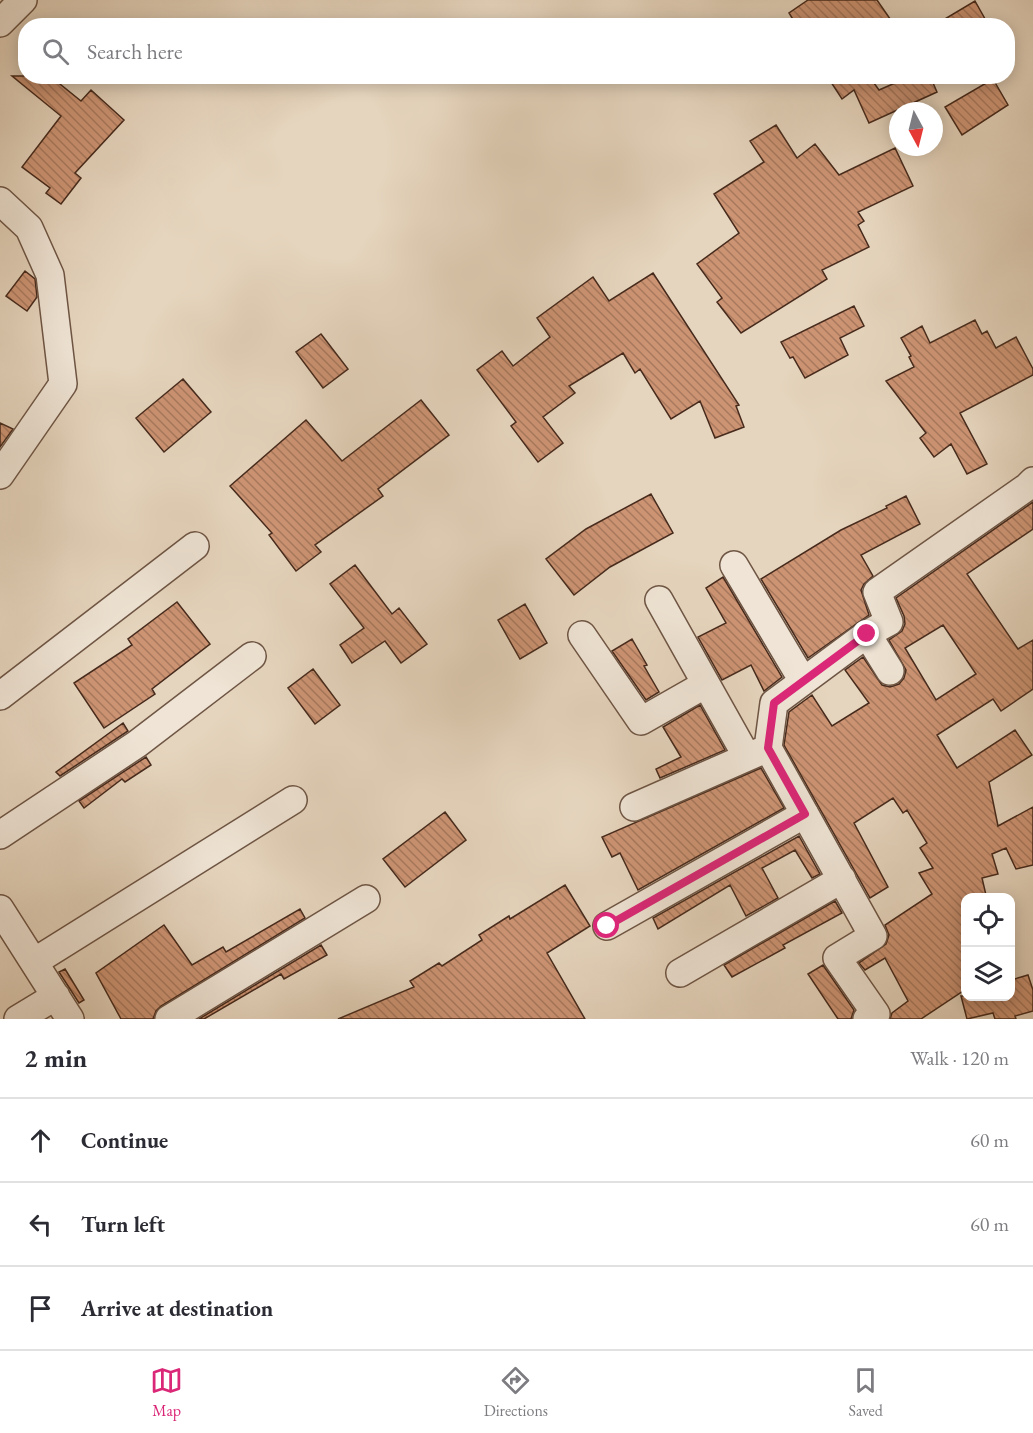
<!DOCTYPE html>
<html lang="en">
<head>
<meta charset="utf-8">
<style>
  :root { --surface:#fff; --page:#f7f7f7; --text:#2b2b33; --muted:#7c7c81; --line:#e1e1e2; --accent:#db2777 }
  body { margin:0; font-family:"EB Garamond",serif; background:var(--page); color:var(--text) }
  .controls { position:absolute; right:18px; bottom:18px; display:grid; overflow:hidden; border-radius:12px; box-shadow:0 3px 15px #0003 }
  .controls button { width:54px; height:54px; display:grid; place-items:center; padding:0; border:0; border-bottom:2px solid var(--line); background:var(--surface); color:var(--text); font:30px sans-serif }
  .compass { position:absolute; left:889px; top:102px; width:54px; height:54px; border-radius:50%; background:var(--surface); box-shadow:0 3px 15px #0003; rotate:173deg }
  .stop { position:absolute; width:18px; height:18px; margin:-14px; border:4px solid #db2777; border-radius:50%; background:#fff }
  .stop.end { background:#db2777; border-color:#fff; box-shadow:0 2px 6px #0008 }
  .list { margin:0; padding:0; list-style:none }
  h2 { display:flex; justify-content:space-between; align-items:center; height:78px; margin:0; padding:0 24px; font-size:26px }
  h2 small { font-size:20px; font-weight:400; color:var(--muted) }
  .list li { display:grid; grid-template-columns:39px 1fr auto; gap:18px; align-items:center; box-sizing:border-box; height:84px; padding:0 24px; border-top:2px solid var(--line) }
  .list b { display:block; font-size:22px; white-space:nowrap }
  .list em { font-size:20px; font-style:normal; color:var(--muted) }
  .icon { flex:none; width:33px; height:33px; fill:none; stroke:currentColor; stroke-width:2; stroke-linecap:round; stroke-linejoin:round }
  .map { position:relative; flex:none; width:1033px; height:1019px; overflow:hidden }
  .search { position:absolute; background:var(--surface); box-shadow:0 3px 15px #0003; left:18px; right:18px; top:18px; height:66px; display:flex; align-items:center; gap:15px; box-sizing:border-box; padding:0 21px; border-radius:24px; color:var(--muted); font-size:22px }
  .sheet { height:330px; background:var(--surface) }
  nav { display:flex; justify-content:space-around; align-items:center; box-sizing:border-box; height:84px; border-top:2px solid var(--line); background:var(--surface); font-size:16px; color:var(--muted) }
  nav a { display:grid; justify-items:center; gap:3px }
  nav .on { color:var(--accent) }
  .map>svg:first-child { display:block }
  .building { fill:url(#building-back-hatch); stroke:#462a1c; stroke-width:1.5; fill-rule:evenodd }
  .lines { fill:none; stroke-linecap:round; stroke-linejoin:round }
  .minor-casing { stroke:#6e5544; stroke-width:30 }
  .minor { stroke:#efe4d5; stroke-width:27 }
  .route { stroke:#db2777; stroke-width:8 }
</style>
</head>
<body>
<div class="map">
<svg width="1033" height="1019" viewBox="0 0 1033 1019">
  <defs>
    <pattern id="building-back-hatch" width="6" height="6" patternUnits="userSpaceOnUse" patternTransform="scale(1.5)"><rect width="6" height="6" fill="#cd9474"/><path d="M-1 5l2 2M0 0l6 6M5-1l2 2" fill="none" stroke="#a8795e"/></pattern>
  </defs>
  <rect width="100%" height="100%" fill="#e6d5be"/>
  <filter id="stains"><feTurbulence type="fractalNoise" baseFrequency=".00333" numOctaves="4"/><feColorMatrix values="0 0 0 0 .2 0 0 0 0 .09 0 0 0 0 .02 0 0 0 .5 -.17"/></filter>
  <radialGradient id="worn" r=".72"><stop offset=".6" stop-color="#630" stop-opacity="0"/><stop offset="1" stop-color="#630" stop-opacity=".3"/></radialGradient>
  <path class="building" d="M 808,0 L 877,0 L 895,26 L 797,26 L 789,13 Z
    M 975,1 L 989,26 L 933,26 Z
    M 12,76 L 50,76 L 81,101 L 91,90 L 124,120 L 75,173 L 81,178 L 61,204 L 46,193 L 50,188 L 22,167 L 61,116 Z
    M 827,76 L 875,76 L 871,79 L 879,90 L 911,76 L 930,76 L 937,92 L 869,123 L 854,90 L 842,99 Z
    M 993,79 L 1008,105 L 962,135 L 945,107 Z
    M 776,125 L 797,158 L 815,144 L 839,175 L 895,148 L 913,186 L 858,212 L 864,221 L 858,225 L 869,247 L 822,270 L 827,279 L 741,333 L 717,302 L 722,298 L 697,264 L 739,233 L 714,194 L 764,162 L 750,141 Z
    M 25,271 L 35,279 L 37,297 L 27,311 L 6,296 Z
    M 653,273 L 739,405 L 736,406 L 744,427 L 715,438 L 700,401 L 671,419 L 640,369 L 635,373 L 623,353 L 569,386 L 575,393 L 543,417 L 563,443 L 538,462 L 511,426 L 516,422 L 477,370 L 502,351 L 513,366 L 550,337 L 537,318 L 593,277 L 609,301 Z
    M 854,306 L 864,326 L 840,338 L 848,355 L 805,378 L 793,357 L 790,358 L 781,342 Z
    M 975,320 L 982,334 L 987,331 L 996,348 L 1016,337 L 1033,369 L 1033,375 L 960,413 L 987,464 L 967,474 L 951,444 L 934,457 L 920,438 L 926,433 L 886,381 L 914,367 L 909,357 L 911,356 L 901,338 L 922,326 L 930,343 Z
    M 321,334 L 348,369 L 323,388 L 296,352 Z
    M 183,379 L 211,412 L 164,452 L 136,418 Z
    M 421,400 L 449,435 L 378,489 L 383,496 L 315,545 L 321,552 L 296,571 L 269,535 L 272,533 L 230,486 L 306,420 L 342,461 Z
    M 0,423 L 13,429 L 0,447 Z
    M 651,494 L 673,533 L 610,567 L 574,595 L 546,559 L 586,529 Z
    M 906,496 L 920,524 L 861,555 L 873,576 L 864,584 L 861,590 L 869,615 L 808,658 L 761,579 L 841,530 L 887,508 L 886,506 Z
    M 1033,502 L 1033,529 L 967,574 L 1018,649 L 1033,640 L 1033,689 L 1001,711 L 993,699 L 937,735 L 957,768 L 1015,730 L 1032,755 L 989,782 L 998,826 L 1033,807 L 1033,865 L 1016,869 L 1006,848 L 992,854 L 998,874 L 982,878 L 986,895 L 966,897 L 966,989 L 921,1019 L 890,1019 L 892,1013 L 908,1001 L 885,958 L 865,970 L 859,963 L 886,944 L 889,935 L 885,925 L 932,894 L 919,873 L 933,868 L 920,848 L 927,843 L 907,810 L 903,813 L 893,798 L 854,823 L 888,887 L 870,898 L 784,745 L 789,712 L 812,695 L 832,726 L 869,703 L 845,670 L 863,657 L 882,685 L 890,687 L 899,684 L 904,678 L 906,670 L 889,640 L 902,631 L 905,624 L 904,616 L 896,598 ZM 943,625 L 976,674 L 936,700 L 905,648 Z
    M 355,565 L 392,614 L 399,608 L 427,644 L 401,663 L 385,641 L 352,663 L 340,645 L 364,628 L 330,584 Z
    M 723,577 L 782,677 L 764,691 L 751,665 L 722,680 L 698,637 L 726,623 L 706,588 Z
    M 177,602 L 210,644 L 152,689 L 155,694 L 104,728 L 74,683 L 132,645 L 128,639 Z
    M 525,604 L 547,643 L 520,659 L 498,620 Z
    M 632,639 L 647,665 L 644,666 L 659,692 L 646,700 L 612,651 Z
    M 313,669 L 340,705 L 315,724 L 288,688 Z
    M 700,705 L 725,750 L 660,778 L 656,769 L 681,757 L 663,727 Z
    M 123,723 L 128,731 L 60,776 L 56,772 Z
    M 146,757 L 151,765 L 125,782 L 122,779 L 84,808 L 79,801 Z
    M 761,768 L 784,808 L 638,890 L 620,853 L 612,857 L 602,837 Z
    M 445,812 L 466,840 L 405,887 L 383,859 Z
    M 799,836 L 820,874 L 812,878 L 795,850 L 762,868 L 778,898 L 746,916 L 730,885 L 658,929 L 653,918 Z
    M 565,885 L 590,926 L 547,953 L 585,1019 L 338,1019 L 414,987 L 410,981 L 439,963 L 442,966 L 482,940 L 479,935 L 509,916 L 510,919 Z
    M 835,901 L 842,913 L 783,945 L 785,948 L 732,977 L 724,965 Z
    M 300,909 L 305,918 L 161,1006 L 156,1011 L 153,1019 L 121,1019 L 96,973 L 164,925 L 192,965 L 223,947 L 226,952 Z
    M 321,945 L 327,955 L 284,979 L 281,974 L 204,1019 L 199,1019 Z
    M 823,965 L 854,1010 L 851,1019 L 838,1019 L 808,974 Z
    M 65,969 L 84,1000 L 79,1003 L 59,972 Z
    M 1028,975 L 1033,990 L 1033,1011 L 1015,1016 L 1016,1019 L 995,1019 L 993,1013 L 967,1019 L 961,996 L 1011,996 L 1011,980 Z"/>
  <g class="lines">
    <defs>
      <path id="minor" d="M 0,23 L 23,0
        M 0,201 L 29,228 L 50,275 L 63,384 L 0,475
        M 734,565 L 803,681
        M 659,600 L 747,757
        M 867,634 L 889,622 L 877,592 L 1027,487 L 1033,481
        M 582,635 L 641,721 L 706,684
        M 0,696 L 195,546
        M 768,748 L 774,703 L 867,634 L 890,671
        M 634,807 L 768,748 L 873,936 L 837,958 L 876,1014 L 867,1019
        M 0,835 L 137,744 L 252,656
        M 0,909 L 70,1019
        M 607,926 L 805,814
        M 34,962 L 293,800
        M 680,973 L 842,879
        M 18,1019 L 56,996
        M 169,1019 L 366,899"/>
    </defs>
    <use href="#minor" class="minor-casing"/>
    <use href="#minor" class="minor"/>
  </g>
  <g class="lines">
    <path class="route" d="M 607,926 L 805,814 L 768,748 L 774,703 L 867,634"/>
  </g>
  <rect width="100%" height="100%" filter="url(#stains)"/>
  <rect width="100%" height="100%" fill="url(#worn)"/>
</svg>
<div class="controls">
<button><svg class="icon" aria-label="locate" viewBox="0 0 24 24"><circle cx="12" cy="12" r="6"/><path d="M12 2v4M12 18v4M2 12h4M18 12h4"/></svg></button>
<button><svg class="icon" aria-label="layers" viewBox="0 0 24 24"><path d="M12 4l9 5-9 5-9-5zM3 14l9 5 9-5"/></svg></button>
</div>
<svg class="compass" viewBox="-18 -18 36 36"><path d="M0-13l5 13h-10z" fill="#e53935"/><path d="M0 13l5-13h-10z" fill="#7c7c81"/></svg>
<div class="stop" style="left:607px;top:926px"></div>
<div class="stop end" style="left:867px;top:634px"></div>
<div class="search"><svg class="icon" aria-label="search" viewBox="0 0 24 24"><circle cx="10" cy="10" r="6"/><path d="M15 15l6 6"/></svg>Search here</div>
</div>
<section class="sheet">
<h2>2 min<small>Walk · 120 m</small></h2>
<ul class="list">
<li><svg class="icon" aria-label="ahead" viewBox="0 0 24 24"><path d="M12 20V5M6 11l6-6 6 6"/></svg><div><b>Continue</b></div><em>60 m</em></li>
<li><svg class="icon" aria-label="left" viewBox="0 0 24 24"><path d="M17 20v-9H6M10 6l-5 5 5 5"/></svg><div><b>Turn left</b></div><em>60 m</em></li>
<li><svg class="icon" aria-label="arrive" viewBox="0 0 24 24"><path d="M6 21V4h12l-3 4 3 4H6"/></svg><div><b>Arrive at destination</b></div></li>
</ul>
</section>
<nav>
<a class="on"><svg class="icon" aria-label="map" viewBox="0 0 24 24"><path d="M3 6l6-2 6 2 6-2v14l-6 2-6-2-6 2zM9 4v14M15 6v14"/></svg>Map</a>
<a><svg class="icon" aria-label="directions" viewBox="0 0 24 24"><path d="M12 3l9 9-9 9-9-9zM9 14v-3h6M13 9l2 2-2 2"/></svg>Directions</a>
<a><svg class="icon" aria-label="saved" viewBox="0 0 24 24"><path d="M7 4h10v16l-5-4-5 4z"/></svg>Saved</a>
</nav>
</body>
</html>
